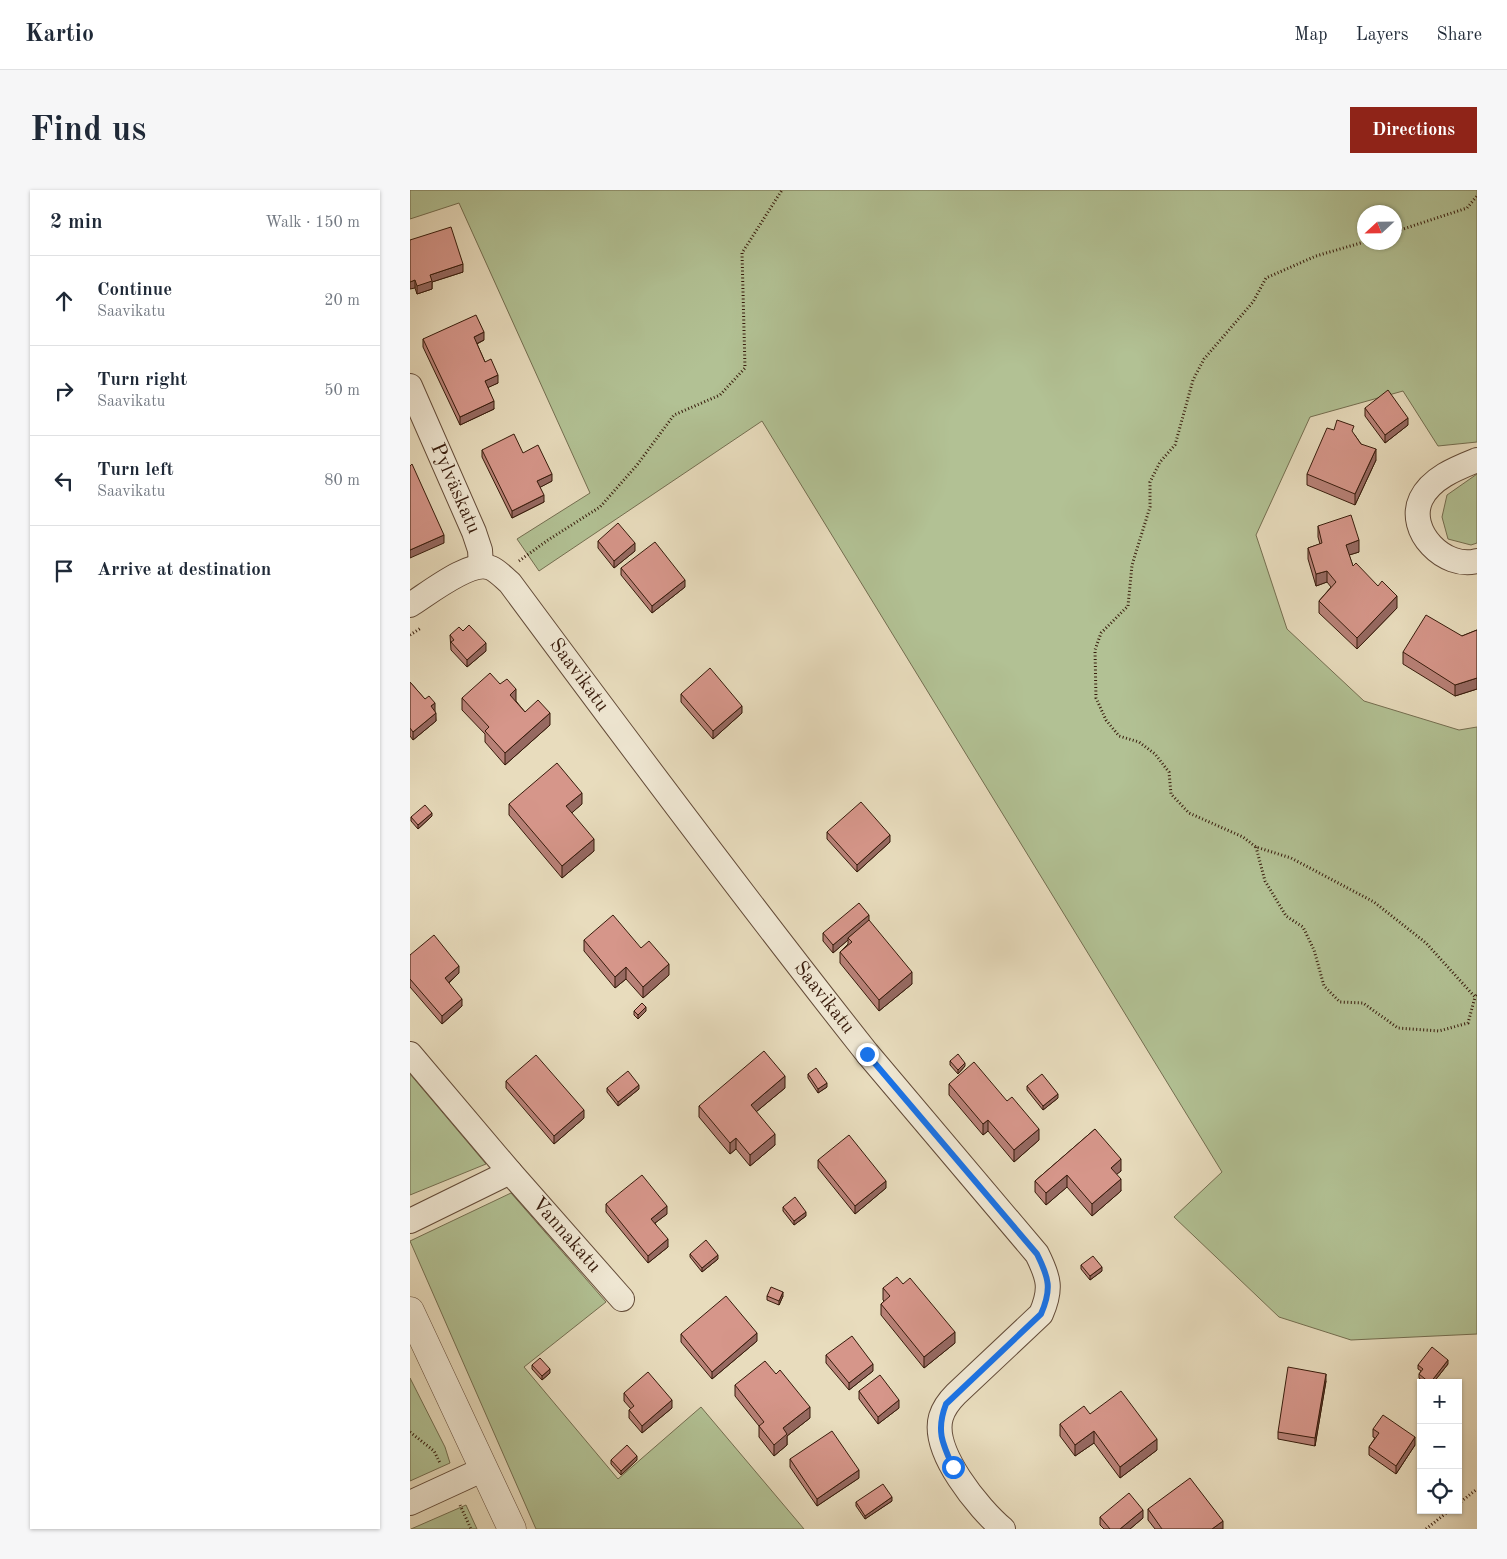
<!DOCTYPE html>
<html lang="en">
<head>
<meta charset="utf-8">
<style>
  :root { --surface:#fff; --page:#f6f6f7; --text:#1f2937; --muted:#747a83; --line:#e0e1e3; --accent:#8f2418 }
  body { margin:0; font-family:"Old Standard TT",serif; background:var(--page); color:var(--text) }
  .controls { position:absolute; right:15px; bottom:15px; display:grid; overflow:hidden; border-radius:0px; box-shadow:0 1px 4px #0004 }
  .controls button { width:45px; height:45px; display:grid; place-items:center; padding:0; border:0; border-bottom:1px solid var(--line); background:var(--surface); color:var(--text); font:25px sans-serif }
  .compass { position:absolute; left:947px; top:15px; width:45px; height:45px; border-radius:50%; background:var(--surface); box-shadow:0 1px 4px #0004; rotate:248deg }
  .stop { position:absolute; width:15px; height:15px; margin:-11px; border:4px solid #1a73e8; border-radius:50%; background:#fff }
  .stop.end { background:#1a73e8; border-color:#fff; box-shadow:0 1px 5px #0008 }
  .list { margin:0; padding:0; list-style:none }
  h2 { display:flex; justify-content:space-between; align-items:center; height:65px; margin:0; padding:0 20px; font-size:21px }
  h2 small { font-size:16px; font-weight:400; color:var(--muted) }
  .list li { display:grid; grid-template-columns:32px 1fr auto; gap:15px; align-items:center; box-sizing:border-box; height:90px; padding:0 20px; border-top:1px solid var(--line) }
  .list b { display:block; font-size:19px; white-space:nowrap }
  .list p { margin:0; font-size:16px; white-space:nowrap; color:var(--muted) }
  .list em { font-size:16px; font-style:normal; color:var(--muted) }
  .icon { flex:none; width:28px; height:28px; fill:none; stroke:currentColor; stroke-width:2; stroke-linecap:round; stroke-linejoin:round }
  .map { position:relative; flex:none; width:1067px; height:1339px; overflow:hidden; border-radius:0px }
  header { display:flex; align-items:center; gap:30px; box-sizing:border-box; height:70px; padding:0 25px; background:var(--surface); border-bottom:1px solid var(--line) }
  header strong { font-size:24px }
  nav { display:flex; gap:28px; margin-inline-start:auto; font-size:18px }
  .intro { display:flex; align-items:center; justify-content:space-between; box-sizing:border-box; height:120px; padding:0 30px }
  h1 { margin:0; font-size:35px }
  .button { padding:12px 22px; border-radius:0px; background:var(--accent); color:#fff; font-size:18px; font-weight:700 }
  main { display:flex; gap:30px; padding:0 30px }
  aside { flex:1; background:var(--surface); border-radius:0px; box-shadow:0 1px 4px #0004 }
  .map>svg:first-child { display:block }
  .green { fill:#b2c194; stroke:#746e50; fill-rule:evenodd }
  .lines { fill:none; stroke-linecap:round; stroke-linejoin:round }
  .minor-casing { stroke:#634b38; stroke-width:26 }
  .tertiary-casing { stroke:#634b38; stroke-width:29 }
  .path { stroke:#371b0b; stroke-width:3; stroke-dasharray:1 2.5; stroke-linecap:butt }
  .minor { stroke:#f0e8d4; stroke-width:24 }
  .tertiary { stroke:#f0e8d4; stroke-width:28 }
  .wall { fill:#b88177; stroke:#371b0b }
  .shaded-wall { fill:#966961; stroke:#371b0b }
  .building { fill:#d6968a; stroke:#371b0b }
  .route { stroke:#1a73e8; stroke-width:6 }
  .labels { text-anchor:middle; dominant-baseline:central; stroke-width:4; stroke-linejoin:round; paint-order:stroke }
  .street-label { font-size:20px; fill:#371b0b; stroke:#f0e8d4 }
</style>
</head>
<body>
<header>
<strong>Kartio</strong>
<nav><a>Map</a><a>Layers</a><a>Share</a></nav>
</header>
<div class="intro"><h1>Find us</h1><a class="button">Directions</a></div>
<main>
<aside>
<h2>2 min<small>Walk · 150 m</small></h2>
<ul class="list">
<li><svg class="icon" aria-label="ahead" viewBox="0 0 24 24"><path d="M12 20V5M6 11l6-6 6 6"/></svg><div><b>Continue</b><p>Saavikatu</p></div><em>20 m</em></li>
<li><svg class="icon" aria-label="right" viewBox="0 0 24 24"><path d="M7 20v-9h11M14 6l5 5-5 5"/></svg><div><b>Turn right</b><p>Saavikatu</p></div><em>50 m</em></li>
<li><svg class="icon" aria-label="left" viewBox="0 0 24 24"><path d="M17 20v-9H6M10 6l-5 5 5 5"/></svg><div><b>Turn left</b><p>Saavikatu</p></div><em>80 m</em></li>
<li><svg class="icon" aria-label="arrive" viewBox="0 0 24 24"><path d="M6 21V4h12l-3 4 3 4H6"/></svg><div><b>Arrive at destination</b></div></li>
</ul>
</aside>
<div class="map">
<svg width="1067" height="1339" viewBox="0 0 1067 1339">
  <rect width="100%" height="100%" fill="#e8dcbd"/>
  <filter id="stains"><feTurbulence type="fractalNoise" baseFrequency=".004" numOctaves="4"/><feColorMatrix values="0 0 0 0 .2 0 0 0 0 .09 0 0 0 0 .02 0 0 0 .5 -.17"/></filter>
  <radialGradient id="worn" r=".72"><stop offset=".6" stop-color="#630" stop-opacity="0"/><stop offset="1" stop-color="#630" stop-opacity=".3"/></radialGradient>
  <path class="green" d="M 0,0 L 1067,0 L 1067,252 L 1028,256 L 993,201 L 900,227 L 846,345 L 877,439 L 954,511 L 1049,540 L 1067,537 L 1067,1144 L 941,1150 L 869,1127 L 764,1027 L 812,982 L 352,231 L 129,381 L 107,349 L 180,303 L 49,13 L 0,29 ZM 954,22 L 984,22 L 984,52 L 954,52 Z
    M 1067,284 L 1067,353 L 1061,355 L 1038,349 L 1032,327 L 1037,305 Z
    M 0,884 L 76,974 L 0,1005 Z
    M 101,1003 L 196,1112 L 114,1177 L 208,1289 L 291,1217 L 394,1339 L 126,1339 L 0,1051 Z
    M 0,1188 L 35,1257 L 40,1273 L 0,1291 Z
    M 56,1315 L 67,1339 L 1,1339 Z"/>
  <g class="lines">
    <defs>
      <g id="minor">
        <path id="s1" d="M 0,196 L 64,342 L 70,360 L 71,376"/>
        <path d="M 1067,270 C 1047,278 1021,288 1011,309 C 996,341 1035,380 1067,371"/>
        <path id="s2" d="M 0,415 C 18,404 61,369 81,378 C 88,381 94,388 100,393 C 217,551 335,709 457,863 L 627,1064 C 639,1088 642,1099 631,1124 L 546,1204 C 539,1211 534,1217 531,1227 C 521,1261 569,1319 593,1339"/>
        <path id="s3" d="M 0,864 L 100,982 L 212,1109"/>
        <path d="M 0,1031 L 100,982"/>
        <path d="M 0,1313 L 74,1279"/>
      </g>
      <path id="tertiary" d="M 0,1121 L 102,1339"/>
    </defs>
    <use href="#minor" class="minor-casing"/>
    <use href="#tertiary" class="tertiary-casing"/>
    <path class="path" d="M 984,42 L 1057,18 L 1067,6
      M 954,52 L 906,66 L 856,88 L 843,112 L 794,169 L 783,190 L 765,255 L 750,272 L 740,292 L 740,317 L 722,375 L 718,416 L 691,443 L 685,460 L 686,508 L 696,530 L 709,546 L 729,552 L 745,564 L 759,582 L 761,604 L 779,623 L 833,647 L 846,657 L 881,668 L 964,712 L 1016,753 L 1065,807 L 1067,805
      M 109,371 L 138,350 L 190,317 L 227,275 L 264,225 L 310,205 L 335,178 L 332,63 L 372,0
      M 0,445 L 11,438
      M 846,657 L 855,691 L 876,726 L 893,737 L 904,760 L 914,796 L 930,812 L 953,813 L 988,838 L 1029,841 L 1058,833 L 1065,807
      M 0,1242 L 24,1261 L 30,1273
      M 1048,1314 L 1067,1299
      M 50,1315 L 61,1339
      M 1016,1339 L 1040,1320"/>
    <use href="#minor" class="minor"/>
    <use href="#tertiary" class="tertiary"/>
  </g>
  <path class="wall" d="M 0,50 L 53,82 L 22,92 L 22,99 L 7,104 L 5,98 Z
    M 13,149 L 74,150 L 67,154 L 75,172 L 88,193 L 78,197 L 84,219 L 50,235 L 13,157 Z
    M 955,218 L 998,235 L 975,253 L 955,226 Z
    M 944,244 L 951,254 L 966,270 L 945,315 L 897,295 L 897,284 Z
    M 72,260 L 113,263 L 142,291 L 130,297 L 134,312 L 102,328 L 72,267 Z
    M 908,336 L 949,362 L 939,365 L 943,376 L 987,418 L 947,459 L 909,423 L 909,411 L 921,397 L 917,392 L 906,396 L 898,369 L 898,358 L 910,354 L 908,347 Z
    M 188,351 L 225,361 L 204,378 L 188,358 Z
    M 211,378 L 275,397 L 242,423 L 211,385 Z
    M 1067,440 L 1067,499 L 1045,506 L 993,474 L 993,462 L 1052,446 Z
    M 40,445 L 76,461 L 57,477 L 41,460 Z
    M 0,492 L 25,521 L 26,531 L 3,550 L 0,546 Z
    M 90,494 L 106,511 L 115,522 L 140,535 L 95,575 L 75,552 L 75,544 L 52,520 L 52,508 Z
    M 271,504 L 332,523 L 303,549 L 271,512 Z
    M 99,614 L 172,614 L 161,623 L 184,661 L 152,688 L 99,625 Z
    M 22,626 L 8,639 L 1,631 L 1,627 Z
    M 417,642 L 480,652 L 447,682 L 417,649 Z
    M 459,731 L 502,794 L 469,821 L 430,773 L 430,762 L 438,754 L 438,750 L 423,763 L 413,751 L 413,743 Z
    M 174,750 L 231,758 L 259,785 L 233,808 L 216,789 L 205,798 L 174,761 Z
    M 0,765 L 49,783 L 39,793 L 52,816 L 32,834 L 0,797 Z
    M 224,821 L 236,821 L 228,829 L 224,825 Z
    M 540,871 L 555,876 L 548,884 L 540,875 Z
    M 398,884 L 417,897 L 408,903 L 398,888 Z
    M 96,891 L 174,928 L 144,954 L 96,898 Z
    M 539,894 L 629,950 L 604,972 L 578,941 L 573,945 L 539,905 Z
    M 617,896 L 648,908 L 633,920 L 617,900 Z
    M 197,898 L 229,899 L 208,916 L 197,902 Z
    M 375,898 L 346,922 L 365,955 L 340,976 L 326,959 L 320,964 L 289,927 L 289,916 Z
    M 685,939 L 711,981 L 706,984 L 711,1001 L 682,1026 L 657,997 L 636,1015 L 625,1002 L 625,991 Z
    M 408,970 L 476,998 L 445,1024 L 408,978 Z
    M 196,1014 L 257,1024 L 245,1033 L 258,1057 L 238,1073 L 196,1022 Z
    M 373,1017 L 396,1026 L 384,1035 L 373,1021 Z
    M 280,1064 L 308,1069 L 292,1082 L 280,1067 Z
    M 671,1075 L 692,1081 L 680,1090 L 671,1079 Z
    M 473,1098 L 545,1153 L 514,1178 L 471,1125 L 471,1114 L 474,1111 L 473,1110 Z
    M 357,1106 L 373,1106 L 369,1115 L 357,1110 Z
    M 271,1144 L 347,1151 L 302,1189 L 271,1152 Z
    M 416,1165 L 463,1181 L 439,1200 L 416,1173 Z
    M 1038,1174 L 1023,1193 L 1015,1193 L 1009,1188 L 1009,1184 L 1011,1181 L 1008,1179 L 1008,1175 Z
    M 122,1175 L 140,1183 L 132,1190 L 122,1179 Z
    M 916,1191 L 905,1256 L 868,1249 L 868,1242 Z
    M 325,1195 L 400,1228 L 377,1246 L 377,1255 L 364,1266 L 349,1247 L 349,1236 L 325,1206 Z
    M 449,1201 L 489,1218 L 468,1234 L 449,1209 Z
    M 214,1203 L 262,1218 L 232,1243 L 219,1228 L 219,1220 L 221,1219 L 214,1211 Z
    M 680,1224 L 747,1260 L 710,1288 L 684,1253 L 665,1266 L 650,1246 L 650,1234 Z
    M 963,1239 L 1005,1255 L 986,1284 L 959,1265 L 959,1257 L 965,1248 L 963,1247 Z
    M 380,1269 L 449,1288 L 407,1316 L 380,1277 Z
    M 201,1270 L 227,1270 L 211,1285 L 201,1274 Z
    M 482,1311 L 455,1329 L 446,1316 L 446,1312 Z
    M 738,1319 L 813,1339 L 745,1339 L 738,1330 Z
    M 690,1327 L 733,1328 L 720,1339 L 694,1339 L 690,1335 Z"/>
  <path class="shaded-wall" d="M 53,74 L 53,82 L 22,92 L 22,99 L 7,104 L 7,96 L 20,85 Z
    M 5,90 L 5,98 L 0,99 L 0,92 Z
    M 74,142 L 74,150 L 64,155 L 64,147 Z
    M 88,185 L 88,193 L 75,199 L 75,191 Z
    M 84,211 L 84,219 L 50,235 L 50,227 Z
    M 998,228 L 998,235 L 975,253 L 975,245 Z
    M 966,259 L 966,270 L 945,315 L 945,304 Z
    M 142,284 L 142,291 L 127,299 L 127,291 Z
    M 134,305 L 134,312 L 102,328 L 102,321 Z
    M 34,345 L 34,353 L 0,368 L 0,360 Z
    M 949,350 L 949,362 L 936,366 L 936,355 Z
    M 225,353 L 225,361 L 204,378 L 204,371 Z
    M 917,381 L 917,392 L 906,396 L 906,384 Z
    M 275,390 L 275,397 L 242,423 L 242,416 Z
    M 987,406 L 987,418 L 947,459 L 947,448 Z
    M 76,453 L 76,461 L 57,477 L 57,470 Z
    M 1067,488 L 1067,499 L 1045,506 L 1045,495 Z
    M 106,499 L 106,511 L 100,516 L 100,505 Z
    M 25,513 L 25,521 L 21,524 L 21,516 Z
    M 332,516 L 332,523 L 303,549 L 303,541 Z
    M 26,523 L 26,531 L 3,550 L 3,542 Z
    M 140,523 L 140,535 L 95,575 L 95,563 Z
    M 172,603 L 172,614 L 156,628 L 156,616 Z
    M 22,623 L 22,626 L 8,639 L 8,635 Z
    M 480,645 L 480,652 L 447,682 L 447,675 Z
    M 184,649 L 184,661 L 152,688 L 152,676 Z
    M 459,725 L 459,732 L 438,748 L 438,750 L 423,763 L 423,755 Z
    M 259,774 L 259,785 L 233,808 L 233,797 Z
    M 49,776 L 49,783 L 35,796 L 35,788 Z
    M 216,777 L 216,789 L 205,798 L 205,787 Z
    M 502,782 L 502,794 L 469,821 L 469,810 Z
    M 52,809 L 52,816 L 32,834 L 32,826 Z
    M 236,817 L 236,821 L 228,829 L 228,825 Z
    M 555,873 L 555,876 L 548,884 L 548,880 Z
    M 375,886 L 375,898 L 341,926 L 341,915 Z
    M 417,893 L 417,897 L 408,903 L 408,899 Z
    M 229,895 L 229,899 L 208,916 L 208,912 Z
    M 648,904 L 648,908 L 633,920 L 633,916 Z
    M 174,920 L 174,928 L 144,954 L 144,946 Z
    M 578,930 L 578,941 L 573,945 L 573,934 Z
    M 629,939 L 629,950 L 604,972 L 604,960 Z
    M 365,944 L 365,955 L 340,976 L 340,965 Z
    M 326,948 L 326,959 L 320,964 L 320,953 Z
    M 711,969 L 711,981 L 701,989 L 701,978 Z
    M 657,985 L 657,997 L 636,1015 L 636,1003 Z
    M 711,989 L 711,1001 L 682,1026 L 682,1014 Z
    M 476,991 L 476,998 L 445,1024 L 445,1016 Z
    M 257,1016 L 257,1024 L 241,1036 L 241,1029 Z
    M 396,1022 L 396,1026 L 384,1035 L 384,1031 Z
    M 258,1049 L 258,1057 L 238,1073 L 238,1066 Z
    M 308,1065 L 308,1069 L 292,1082 L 292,1078 Z
    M 692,1077 L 692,1081 L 680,1090 L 680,1086 Z
    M 373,1102 L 373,1106 L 369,1115 L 369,1111 Z
    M 545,1142 L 545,1153 L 514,1178 L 514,1167 Z
    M 347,1143 L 347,1151 L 302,1189 L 302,1182 Z
    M 1038,1170 L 1038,1174 L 1023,1193 L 1020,1193 Z
    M 463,1174 L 463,1181 L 439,1200 L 439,1193 Z
    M 140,1179 L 140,1183 L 132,1190 L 132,1186 Z
    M 916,1184 L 916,1191 L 905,1256 L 905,1248 Z
    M 262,1210 L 262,1218 L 232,1243 L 232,1236 Z
    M 489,1210 L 489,1218 L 468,1234 L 468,1227 Z
    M 400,1217 L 400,1228 L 377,1246 L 377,1255 L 364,1266 L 364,1255 L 373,1238 Z
    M 684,1241 L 684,1253 L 665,1266 L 665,1255 Z
    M 1005,1247 L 1005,1255 L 986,1284 L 986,1276 Z
    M 747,1249 L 747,1260 L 710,1288 L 710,1277 Z
    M 227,1266 L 227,1270 L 211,1285 L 211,1281 Z
    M 449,1280 L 449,1288 L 407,1316 L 407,1309 Z
    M 482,1307 L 482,1311 L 455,1329 L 455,1326 Z
    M 733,1320 L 733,1328 L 720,1339 L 710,1339 Z
    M 813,1331 L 813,1339 L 802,1339 Z"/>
  <path class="building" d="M 41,37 L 53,74 L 20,85 L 22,91 L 7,96 L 5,90 L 0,92 L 0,50 Z
    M 66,125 L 74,142 L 64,147 L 75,172 L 81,169 L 88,185 L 75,191 L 84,211 L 50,227 L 13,149 Z
    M 978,200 L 998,228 L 975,245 L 955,218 Z
    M 927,230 L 944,236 L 942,241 L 951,254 L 966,259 L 945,304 L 897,284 L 917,238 L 924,240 Z
    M 104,244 L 113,263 L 128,255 L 142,284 L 127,291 L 134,305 L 102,321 L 72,260 Z
    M 2,274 L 34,345 L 0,360 L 0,276 Z
    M 941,325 L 949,350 L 936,355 L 943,376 L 946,373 L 968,396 L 972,391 L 987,406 L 947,448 L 909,411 L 926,392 L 917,381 L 906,384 L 898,358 L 912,353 L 908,336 Z
    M 208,333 L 225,353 L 204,371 L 188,351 Z
    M 245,352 L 275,390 L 242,416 L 211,378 Z
    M 1016,425 L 1052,446 L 1067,440 L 1067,488 L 1045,495 L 993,462 Z
    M 59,435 L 76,453 L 57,470 L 41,452 L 44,450 L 40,445 L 49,437 L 53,441 Z
    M 300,478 L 332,516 L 303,541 L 271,504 Z
    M 80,483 L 90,494 L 97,489 L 106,499 L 100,505 L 115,522 L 128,510 L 140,523 L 95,563 L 75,541 L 79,537 L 52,508 Z
    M 0,492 L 15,509 L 19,506 L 25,513 L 21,516 L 26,523 L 3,542 L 0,538 Z
    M 147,573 L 172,603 L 156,616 L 184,649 L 152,676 L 99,614 Z
    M 451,612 L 480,645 L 447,675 L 417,642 Z
    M 15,615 L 22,623 L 8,635 L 1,627 Z
    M 449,713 L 459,725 L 423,755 L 413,743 Z
    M 203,725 L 231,758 L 239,751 L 259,774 L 233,797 L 216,777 L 205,787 L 174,750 Z
    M 459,730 L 502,782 L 469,810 L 430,762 L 442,752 L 438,748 Z
    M 24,745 L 49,776 L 35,788 L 52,809 L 32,826 L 0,789 L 0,765 Z
    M 232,813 L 236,817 L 228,825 L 224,821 Z
    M 354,861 L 375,886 L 341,915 L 365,944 L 340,965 L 326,948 L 320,953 L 289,916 Z
    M 548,864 L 555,873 L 548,880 L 540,871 Z
    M 126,865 L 174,920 L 144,946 L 96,891 Z
    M 564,872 L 597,911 L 602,907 L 629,939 L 604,960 L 578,930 L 573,934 L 539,894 Z
    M 406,878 L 417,893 L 408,899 L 398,884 Z
    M 218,881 L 229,895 L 208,912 L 197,898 Z
    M 632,884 L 648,904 L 633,916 L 617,896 Z
    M 685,939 L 711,969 L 701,978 L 711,989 L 682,1014 L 657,985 L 636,1003 L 625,991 Z
    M 439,945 L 476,991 L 445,1016 L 408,970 Z
    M 232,985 L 257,1016 L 241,1029 L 258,1049 L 238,1066 L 196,1014 Z
    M 385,1007 L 396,1022 L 384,1031 L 373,1017 Z
    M 296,1050 L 308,1065 L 292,1078 L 280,1064 Z
    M 683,1066 L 692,1077 L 680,1086 L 671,1075 Z
    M 487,1087 L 493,1094 L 500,1088 L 545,1142 L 514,1167 L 471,1114 L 480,1106 L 473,1098 Z
    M 361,1097 L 373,1102 L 369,1111 L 357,1106 Z
    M 316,1106 L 347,1143 L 302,1182 L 271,1144 Z
    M 442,1146 L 463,1174 L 439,1193 L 416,1165 Z
    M 1022,1157 L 1038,1170 L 1020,1193 L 1009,1184 L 1013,1179 L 1008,1175 Z
    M 130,1168 L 140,1179 L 132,1186 L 122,1175 Z
    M 355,1171 L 366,1184 L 370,1180 L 400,1217 L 373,1238 L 377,1244 L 364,1255 L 349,1236 L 354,1232 L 325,1195 Z
    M 878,1177 L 916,1184 L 905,1248 L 868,1242 Z
    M 238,1182 L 262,1210 L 232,1236 L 219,1220 L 224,1216 L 214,1203 Z
    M 470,1185 L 489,1210 L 468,1227 L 449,1201 Z
    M 711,1201 L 747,1249 L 710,1277 L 684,1241 L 665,1255 L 650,1234 L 674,1216 L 680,1224 Z
    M 973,1225 L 1005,1247 L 986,1276 L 959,1257 L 969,1243 L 963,1239 Z
    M 422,1241 L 449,1280 L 407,1309 L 380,1269 Z
    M 217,1255 L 227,1266 L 211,1281 L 201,1270 Z
    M 780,1288 L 813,1331 L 802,1339 L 752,1339 L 738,1319 Z
    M 473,1294 L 482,1307 L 455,1326 L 446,1312 Z
    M 719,1303 L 733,1320 L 710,1339 L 700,1339 L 690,1327 Z"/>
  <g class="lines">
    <path class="route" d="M 457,864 L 627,1064 C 639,1088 642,1099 631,1124 L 536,1214 C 526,1240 532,1253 543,1277"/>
  </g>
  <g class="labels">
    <g class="street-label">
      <text stroke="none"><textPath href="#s1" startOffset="112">Pylväskatu</textPath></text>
      <text stroke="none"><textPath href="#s2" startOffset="231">Saavikatu</textPath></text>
      <text stroke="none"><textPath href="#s2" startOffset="636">Saavikatu</textPath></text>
      <text stroke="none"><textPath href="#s3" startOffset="239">Vannakatu</textPath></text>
    </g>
  </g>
  <rect width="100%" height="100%" filter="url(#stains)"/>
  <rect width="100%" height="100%" fill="url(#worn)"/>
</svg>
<div class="controls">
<button>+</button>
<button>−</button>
<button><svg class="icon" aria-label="locate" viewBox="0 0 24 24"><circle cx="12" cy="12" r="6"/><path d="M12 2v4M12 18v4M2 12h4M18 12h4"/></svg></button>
</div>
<svg class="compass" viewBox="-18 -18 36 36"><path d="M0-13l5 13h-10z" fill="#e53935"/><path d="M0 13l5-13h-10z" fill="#747a83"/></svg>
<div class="stop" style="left:543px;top:1277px"></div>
<div class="stop end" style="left:457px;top:864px"></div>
</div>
</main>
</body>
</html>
